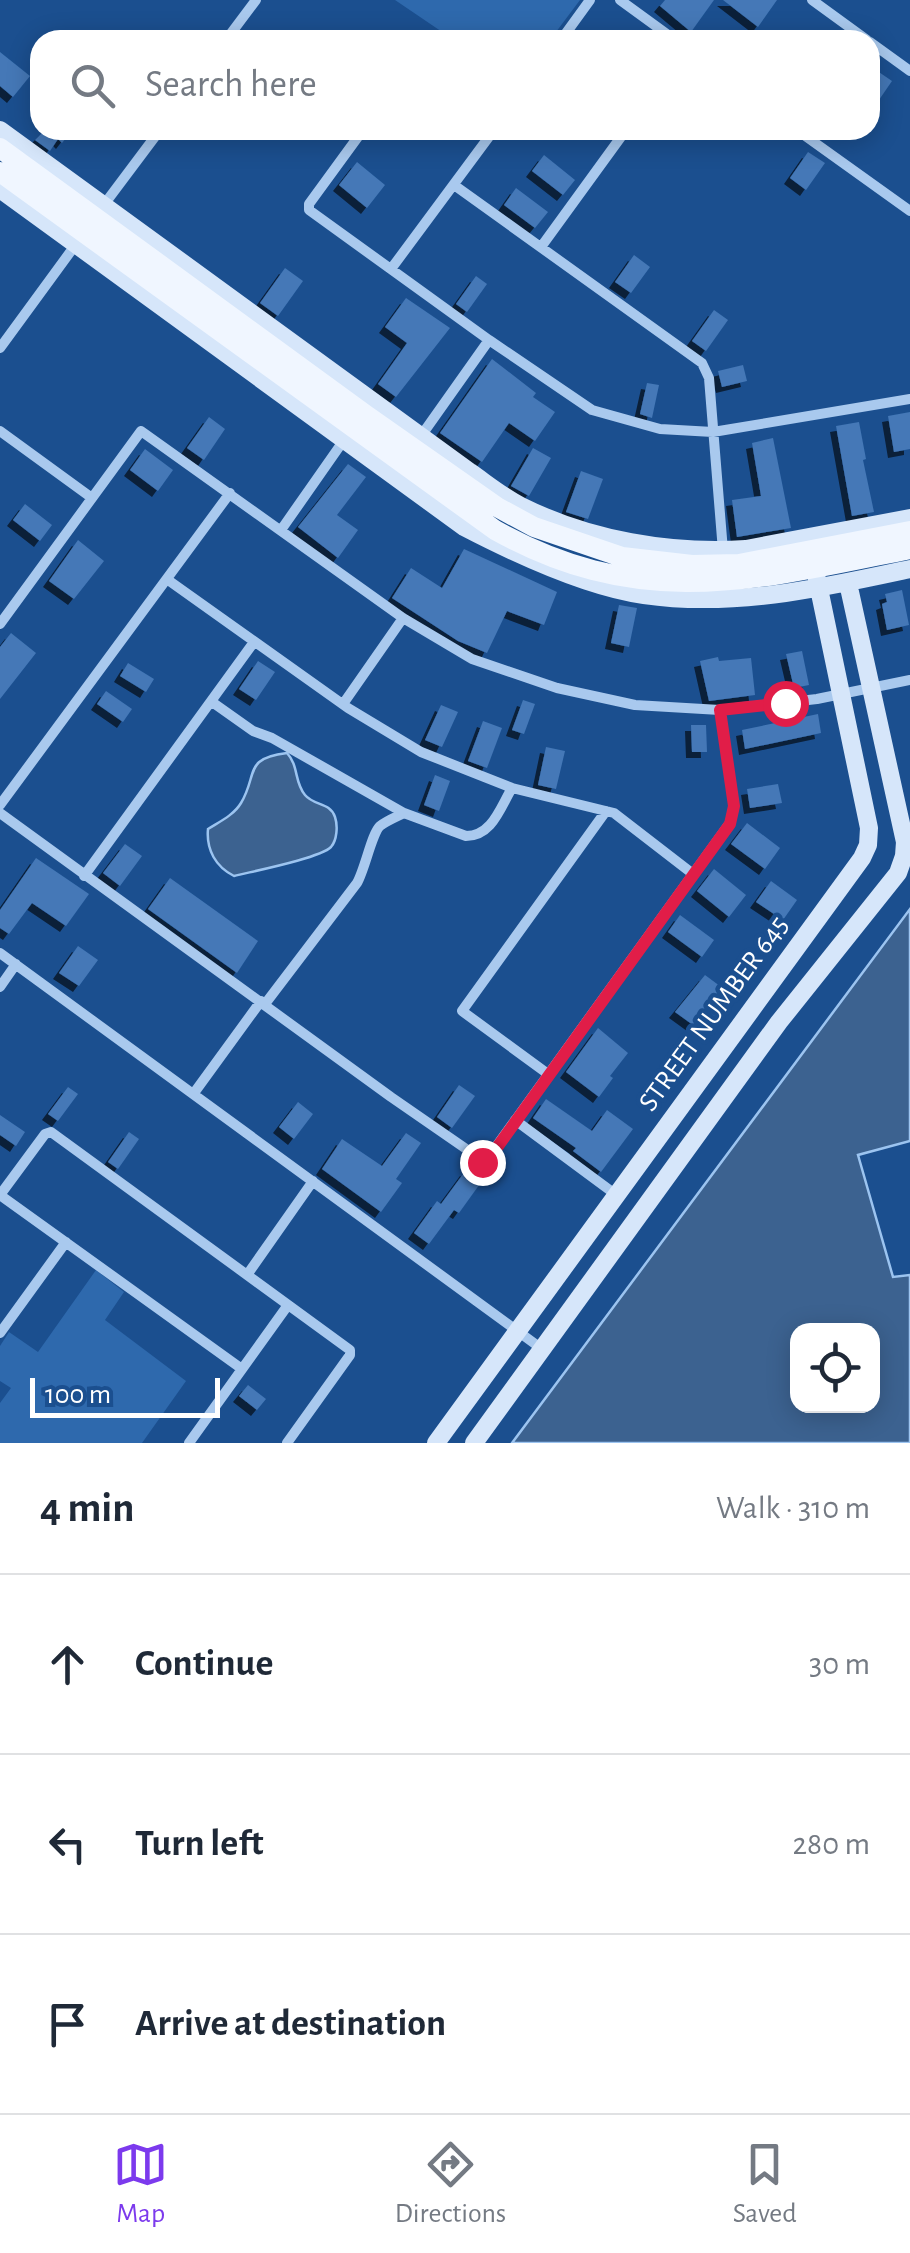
<!DOCTYPE html>
<html lang="en">
<head>
<meta charset="utf-8">
<style>
  :root { --surface:#fff; --page:#f2f2f3; --text:#1f2937; --muted:#747a83; --line:#e0e1e3; --accent:#7c3aed }
  body { margin:0; font-family:"Alegreya Sans",sans-serif; background:var(--page); color:var(--text) }
  .controls { position:absolute; right:30px; bottom:30px; display:grid; overflow:hidden; border-radius:20px; box-shadow:0 5px 25px #0003 }
  .controls button { width:90px; height:90px; display:grid; place-items:center; padding:0; border:0; border-bottom:2px solid var(--line); background:var(--surface); color:var(--text); font:50px sans-serif }
  .scale { position:absolute; left:30px; bottom:25px; width:190px; box-sizing:border-box; padding-left:10px; border:5px solid #fff; border-top:0; font-size:28px; line-height:35px; white-space:nowrap; color:#fff; -webkit-text-stroke:8px #1b4f8f; paint-order:stroke }
  .stop { position:absolute; width:30px; height:30px; margin:-22px; border:8px solid #e11d48; border-radius:50%; background:#fff }
  .stop.end { background:#e11d48; border-color:#fff; box-shadow:0 2px 10px #0008 }
  .list { margin:0; padding:0; list-style:none }
  h2 { display:flex; justify-content:space-between; align-items:center; height:130px; margin:0; padding:0 40px; font-size:42px }
  h2 small { font-size:32px; font-weight:400; color:var(--muted) }
  .list li { display:grid; grid-template-columns:65px 1fr auto; gap:30px; align-items:center; box-sizing:border-box; height:180px; padding:0 40px; border-top:2px solid var(--line) }
  .list b { display:block; font-size:38px; white-space:nowrap }
  .list em { font-size:32px; font-style:normal; color:var(--muted) }
  .icon { flex:none; width:55px; height:55px; fill:none; stroke:currentColor; stroke-width:2; stroke-linecap:round; stroke-linejoin:round }
  .map { position:relative; flex:none; width:910px; height:1443px; overflow:hidden }
  .search { position:absolute; background:var(--surface); box-shadow:0 5px 25px #0003; left:30px; right:30px; top:30px; height:110px; display:flex; align-items:center; gap:25px; box-sizing:border-box; padding:0 35px; border-radius:30px; color:var(--muted); font-size:38px }
  .sheet { height:670px; background:var(--surface) }
  nav { display:flex; justify-content:space-around; align-items:center; box-sizing:border-box; height:140px; border-top:2px solid var(--line); background:var(--surface); font-size:28px; color:var(--muted) }
  nav a { display:grid; justify-items:center; gap:5px }
  nav .on { color:var(--accent) }
  .map>svg:first-child { display:block }
  .green { fill:#2e69ad }
  .water { fill:#3c6290; stroke:#9cc4f0; stroke-width:2.5; fill-rule:evenodd }
  .building { fill:#4478b7; filter:url(#shadow) }
  .lines { fill:none; stroke-linecap:round; stroke-linejoin:round }
  .street { stroke:#a9c9ee; stroke-width:10 }
  .secondary { stroke:#d6e6fa; stroke-width:18 }
  .primary { stroke:#f0f6ff; stroke-width:20 }
  .route { stroke:#e11d48; stroke-width:12 }
  .labels { text-anchor:middle; dominant-baseline:central; stroke-width:9; stroke-linejoin:round; paint-order:stroke }
  .street-label { font-size:28px; fill:#fff; stroke:#1b4f8f }
</style>
</head>
<body>
<div class="map">
<svg width="910" height="1443" viewBox="0 0 910 1443">
  <defs>
    <filter id="shadow"><feDropShadow dx="-6" dy="6" stdDeviation="0" flood-color="#0009"/></filter>
  </defs>
  <rect width="100%" height="100%" fill="#1b4f8f"/>
  <path class="green" d="M 395,0 L 580,0 L 550,40 L 454,40 Z
    M 96,1270 L 124,1292 L 105,1320 L 186,1381 L 142,1443 L 0,1443 L 0,1403 L 11,1388 L 0,1381 L 0,1346 L 9,1332 L 38,1352 Z"/>
  <path class="water" d="M 287,753 C 299,766 294,782 305,795 C 314,806 330,802 335,817 C 338,826 337,840 331,847 C 320,858 254,871 234,876 C 216,867 206,850 208,829 C 219,822 234,815 241,803 C 258,775 243,758 287,753 Z
    M 910,909 L 910,1141 L 858,1155 L 893,1277 L 910,1275 L 910,1443 L 512,1443 ZM 798,1330 L 872,1330 L 872,1406 L 798,1406 Z"/>
  <path class="building" d="M 665,0 L 714,0 L 691,32 L 660,6 Z
    M 723,0 L 777,0 L 758,27 Z
    M 0,52 L 30,76 L 13,97 L 0,86 Z
    M 870,66 L 892,81 L 870,113 Z
    M 45,130 L 72,130 L 62,143 L 58,139 L 50,151 L 35,140 Z
    M 808,152 L 825,163 L 806,190 L 790,178 Z
    M 544,155 L 575,180 L 563,195 L 532,171 Z
    M 357,162 L 385,185 L 367,208 L 339,185 Z
    M 516,188 L 548,212 L 535,228 L 504,205 Z
    M 634,255 L 650,267 L 631,293 L 615,282 Z
    M 285,268 L 303,281 L 278,316 L 260,303 Z
    M 476,276 L 487,284 L 467,312 L 456,304 Z
    M 406,298 L 450,328 L 396,397 L 378,384 L 407,343 L 385,327 Z
    M 714,310 L 728,320 L 706,351 L 692,341 Z
    M 492,359 L 536,393 L 533,397 L 555,412 L 535,441 L 509,423 L 482,462 L 440,433 Z
    M 743,365 L 747,381 L 722,387 L 718,371 Z
    M 647,383 L 659,385 L 652,418 L 640,414 Z
    M 910,412 L 910,449 L 894,452 L 888,416 Z
    M 209,417 L 225,429 L 204,460 L 187,448 Z
    M 859,422 L 866,459 L 863,460 L 874,512 L 852,516 L 836,426 Z
    M 773,438 L 791,528 L 737,537 L 732,500 L 761,496 L 752,443 Z
    M 533,448 L 551,458 L 529,496 L 511,486 Z
    M 145,449 L 173,470 L 158,491 L 130,470 Z
    M 348,464 L 366,477 L 337,515 L 358,530 L 338,558 L 298,527 Z
    M 581,471 L 603,479 L 588,519 L 566,512 Z
    M 25,504 L 52,525 L 40,541 L 13,520 Z
    M 78,540 L 104,561 L 74,599 L 49,581 Z
    M 464,549 L 557,592 L 544,625 L 507,611 L 487,653 L 458,641 L 392,598 L 411,568 L 442,588 Z
    M 902,590 L 909,625 L 887,630 L 882,604 L 887,602 L 885,594 Z
    M 619,605 L 637,608 L 629,647 L 611,643 Z
    M 11,633 L 36,653 L 0,699 L 0,647 Z
    M 802,651 L 809,685 L 794,688 L 786,654 Z
    M 718,657 L 719,661 L 751,658 L 755,695 L 709,701 L 700,661 Z
    M 258,661 L 275,672 L 256,700 L 239,689 Z
    M 128,663 L 154,679 L 146,692 L 120,676 Z
    M 106,691 L 132,709 L 123,722 L 97,704 Z
    M 523,700 L 535,704 L 524,734 L 512,730 Z
    M 441,705 L 458,712 L 442,747 L 425,740 Z
    M 818,714 L 821,733 L 745,749 L 742,730 Z
    M 483,721 L 502,728 L 487,768 L 468,761 Z
    M 691,725 L 706,725 L 707,752 L 692,752 Z
    M 546,747 L 565,751 L 556,789 L 538,785 Z
    M 435,775 L 450,781 L 439,811 L 424,805 Z
    M 778,784 L 782,803 L 750,808 L 747,789 Z
    M 747,823 L 780,848 L 765,869 L 731,844 Z
    M 125,844 L 142,856 L 120,886 L 103,873 Z
    M 36,858 L 89,894 L 66,926 L 32,903 L 9,934 L 0,928 L 0,910 Z
    M 714,869 L 746,895 L 729,917 L 697,891 Z
    M 170,878 L 258,941 L 237,973 L 148,909 Z
    M 771,881 L 797,900 L 783,920 L 756,902 Z
    M 680,915 L 714,940 L 702,957 L 668,932 Z
    M 78,946 L 98,960 L 79,986 L 59,973 Z
    M 705,975 L 732,995 L 704,1033 L 675,1012 Z
    M 598,1028 L 628,1053 L 610,1076 L 613,1078 L 599,1097 L 566,1072 Z
    M 459,1085 L 475,1096 L 452,1128 L 437,1117 Z
    M 68,1087 L 78,1094 L 58,1121 L 48,1114 Z
    M 546,1099 L 592,1131 L 607,1110 L 633,1129 L 601,1172 L 573,1151 L 576,1148 L 533,1118 Z
    M 298,1102 L 313,1114 L 294,1139 L 279,1127 Z
    M 0,1115 L 25,1132 L 16,1146 L 0,1135 Z
    M 129,1132 L 139,1139 L 118,1169 L 108,1162 Z
    M 406,1133 L 421,1143 L 396,1179 L 402,1183 L 381,1212 L 322,1169 L 342,1139 L 382,1166 Z
    M 466,1170 L 482,1181 L 459,1213 L 454,1210 L 429,1244 L 414,1233 L 437,1201 L 441,1204 Z
    M 248,1385 L 266,1399 L 257,1410 L 239,1396 Z"/>
  <g class="lines">
    <path class="street" d="M 620,0 L 675,40
      M 812,0 L 867,40
      M 226,40 L 256,0
      M 429,40 L 432,36
      M 561,40 L 590,0
      M 870,42 L 910,71
      M 363,130 L 309,204 L 309,210 L 489,340 L 592,410 L 660,429 L 713,432 L 910,399
      M 797,130 L 910,211
      M 454,185 L 702,363 L 709,378 L 723,551
      M 103,206 L 160,130
      M 541,247 L 626,130
      M 391,269 L 494,130
      M 0,348 L 79,240
      M 0,431 L 92,498
      M 421,436 L 489,340
      M 281,530 L 344,440
      M 168,580 L 348,708 L 421,752 L 512,788 L 614,813 L 693,874
      M 0,624 L 141,431 L 403,618 L 472,659 L 557,688 L 635,705 L 720,710 L 817,699 L 910,680
      M 212,702 L 253,731 L 272,738 L 404,813
      M 343,704 L 403,618
      M 0,805 L 230,493
      M 0,813 L 391,1097 L 485,1162 L 730,823 L 734,805 L 720,710
      M 84,876 L 254,642
      M 0,953 L 542,1349
      M 0,987 L 16,964
      M 265,1004 L 357,883 C 365,869 372,833 380,826 C 386,821 396,817 404,813 L 466,836 C 492,836 500,808 512,788
      M 548,1074 L 462,1011 L 606,811
      M 194,1093 L 261,1001
      M 515,1120 L 615,1194
      M 247,1275 L 313,1181
      M 0,1333 L 66,1242
      M 242,1369 L 0,1195 L 45,1134 L 51,1132 L 350,1350 L 350,1355 L 287,1443
      M 189,1443 L 288,1305"/>
    <path class="secondary" d="M 0,130 L 470,472 C 486,483 503,497 521,506 C 589,540 670,554 746,549 L 910,518
      M 0,189 L 464,527 C 516,554 586,587 644,595 C 734,608 822,588 910,569
      M 436,1443 L 862,858 L 868,845 L 869,828 L 817,579
      M 474,1443 L 779,1022 L 898,873 L 904,856 L 905,842 L 848,583"/>
    <path class="primary" d="M 0,148 L 366,415 L 497,507 L 534,527 L 622,557 L 692,565 L 739,564 L 910,531
      M 0,172 L 495,530 C 642,612 756,580 910,549"/>
  </g>
  <g class="lines">
    <path class="route" d="M 482,1162 L 488,1160 L 730,824 L 734,806 L 720,710 L 785,703"/>
  </g>
  <g class="labels">
    <g class="street-label">
      <text transform="translate(714 1014) rotate(-54)">STREET NUMBER 645</text>
    </g>
  </g>
</svg>
<div class="controls">
<button><svg class="icon" aria-label="locate" viewBox="0 0 24 24"><circle cx="12" cy="12" r="6"/><path d="M12 2v4M12 18v4M2 12h4M18 12h4"/></svg></button>
</div>
<div class="scale">100 m</div>
<div class="stop" style="left:785px;top:703px"></div>
<div class="stop end" style="left:482px;top:1162px"></div>
<div class="search"><svg class="icon" aria-label="search" viewBox="0 0 24 24"><circle cx="10" cy="10" r="6"/><path d="M15 15l6 6"/></svg>Search here</div>
</div>
<section class="sheet">
<h2>4 min<small>Walk · 310 m</small></h2>
<ul class="list">
<li><svg class="icon" aria-label="ahead" viewBox="0 0 24 24"><path d="M12 20V5M6 11l6-6 6 6"/></svg><div><b>Continue</b></div><em>30 m</em></li>
<li><svg class="icon" aria-label="left" viewBox="0 0 24 24"><path d="M17 20v-9H6M10 6l-5 5 5 5"/></svg><div><b>Turn left</b></div><em>280 m</em></li>
<li><svg class="icon" aria-label="arrive" viewBox="0 0 24 24"><path d="M6 21V4h12l-3 4 3 4H6"/></svg><div><b>Arrive at destination</b></div></li>
</ul>
</section>
<nav>
<a class="on"><svg class="icon" aria-label="map" viewBox="0 0 24 24"><path d="M3 6l6-2 6 2 6-2v14l-6 2-6-2-6 2zM9 4v14M15 6v14"/></svg>Map</a>
<a><svg class="icon" aria-label="directions" viewBox="0 0 24 24"><path d="M12 3l9 9-9 9-9-9zM9 14v-3h6M13 9l2 2-2 2"/></svg>Directions</a>
<a><svg class="icon" aria-label="saved" viewBox="0 0 24 24"><path d="M7 4h10v16l-5-4-5 4z"/></svg>Saved</a>
</nav>
</body>
</html>
